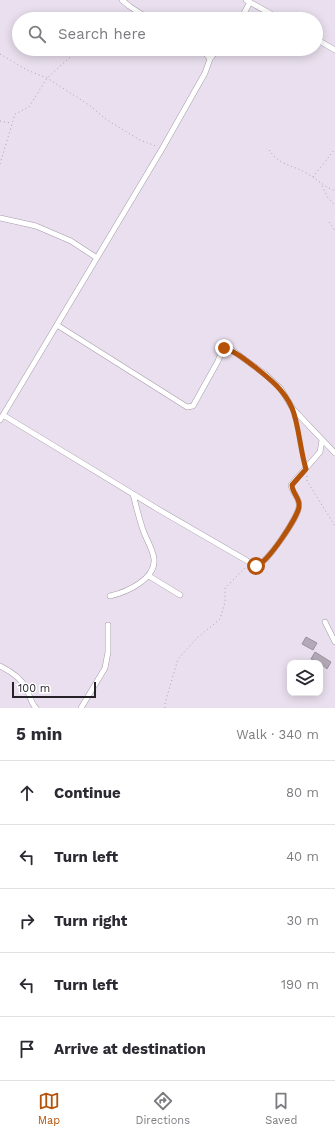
<!DOCTYPE html>
<html lang="en">
<head>
<meta charset="utf-8">
<style>
  :root { --surface:#fff; --page:#f7f7f7; --text:#2b2b33; --muted:#7c7c81; --line:#e1e1e2; --accent:#b45309 }
  body { margin:0; font-family:"Work Sans",sans-serif; background:var(--page); color:var(--text) }
  .controls { position:absolute; right:12px; bottom:12px; display:grid; overflow:hidden; border-radius:8px; box-shadow:0 2px 10px #0003 }
  .controls button { width:36px; height:36px; display:grid; place-items:center; padding:0; border:0; border-bottom:1px solid var(--line); background:var(--surface); color:var(--text); font:20px sans-serif }
  .scale { position:absolute; left:12px; bottom:10px; width:84px; box-sizing:border-box; padding-left:4px; border:2px solid #262228; border-top:0; font-size:11px; line-height:14px; white-space:nowrap; color:#262228; -webkit-text-stroke:3px #fff; paint-order:stroke }
  .stop { position:absolute; width:12px; height:12px; margin:-9px; border:3px solid #b45309; border-radius:50%; background:#fff }
  .stop.end { background:#b45309; border-color:#fff; box-shadow:0 1px 4px #0008 }
  .list { margin:0; padding:0; list-style:none }
  h2 { display:flex; justify-content:space-between; align-items:center; height:52px; margin:0; padding:0 16px; font-size:17px }
  h2 small { font-size:13px; font-weight:400; color:var(--muted) }
  .list li { display:grid; grid-template-columns:26px 1fr auto; gap:12px; align-items:center; box-sizing:border-box; height:64px; padding:0 16px; border-top:1px solid var(--line) }
  .list b { display:block; font-size:15px; white-space:nowrap }
  .list em { font-size:13px; font-style:normal; color:var(--muted) }
  .icon { flex:none; width:22px; height:22px; fill:none; stroke:currentColor; stroke-width:2; stroke-linecap:round; stroke-linejoin:round }
  .map { position:relative; flex:none; width:335px; height:708px; overflow:hidden }
  .search { position:absolute; background:var(--surface); box-shadow:0 2px 10px #0003; left:12px; right:12px; top:12px; height:44px; display:flex; align-items:center; gap:10px; box-sizing:border-box; padding:0 14px; border-radius:22px; color:var(--muted); font-size:15px }
  .sheet { height:372px; background:var(--surface) }
  nav { display:flex; justify-content:space-around; align-items:center; box-sizing:border-box; height:56px; border-top:1px solid var(--line); background:var(--surface); font-size:11px; color:var(--muted) }
  nav a { display:grid; justify-items:center; gap:2px }
  nav .on { color:var(--accent) }
  .map>svg:first-child { display:block }
  .building { fill:#b3a9b8; stroke:#9a909e }
  .lines { fill:none; stroke-linecap:round; stroke-linejoin:round }
  .minor-casing { stroke:#a59ba9; stroke-width:6 }
  .path { stroke:#aca4b0; stroke-width:1; stroke-dasharray:1 3; stroke-linecap:butt }
  .minor { stroke:#fff; stroke-width:5 }
  .route { stroke:#b45309; stroke-width:5 }
</style>
</head>
<body>
<div class="map">
<svg width="335" height="708" viewBox="0 0 335 708">
  <rect width="100%" height="100%" fill="#e9dfee"/>
  <path class="building" d="M 306,637 L 317,643 L 313,650 L 302,644 Z
    M 315,652 L 331,662 L 327,669 L 320,663 L 311,659 Z"/>
  <g class="lines">
    <defs>
      <path id="minor" d="M 122,0 L 129,6 L 149,19
        M 246,0 L 280,19
        M 241,19 L 250,2
        M 316,39 L 335,50
        M 210,59 L 218,49
        M 0,218 L 36,226 L 71,241 L 97,258
        M 57,325 L 187,407 L 193,406 L 218,361 L 223,348 L 232,350 L 266,375 L 281,389 L 293,409 L 335,453
        M 3,415 L 156,508 L 256,566 C 266,565 299,516 299,506 C 300,498 292,493 291,485 L 320,452 L 322,440
        M 0,420 L 162,149 L 205,73 L 210,59 L 202,49
        M 149,576 L 180,595
        M 110,596 C 127,592 156,579 154,559 C 153,549 146,539 143,530 C 139,518 136,506 133,494
        M 325,622 L 335,642
        M 0,666 C 10,671 21,678 26,688 C 30,695 31,704 36,708
        M 81,708 L 105,668 L 108,652 L 108,625"/>
    </defs>
    <use href="#minor" class="minor-casing"/>
    <path class="path" d="M 118,19 L 126,10
      M 0,54 L 27,70 L 47,78 L 89,105 L 107,120 L 140,140 L 156,146
      M 0,121 L 11,123
      M 269,150 C 281,167 292,164 308,174 C 319,181 322,185 335,191
      M 0,164 L 15,114 L 29,107 L 47,78 L 79,49
      M 313,177 L 335,149
      M 322,186 L 328,198 L 335,205
      M 329,222 L 335,231
      M 295,419 L 304,463
      M 307,476 L 307,481 L 335,526
      M 165,708 L 165,703 L 178,659 L 197,638 L 220,619 L 225,602 L 225,588 L 246,567"/>
    <use href="#minor" class="minor"/>
  </g>
  <g class="lines">
    <path class="route" d="M 224,348 C 236,351 245,360 255,367 C 270,379 284,390 292,408 C 299,425 300,450 306,469 L 292,485 C 292,493 300,498 299,506 C 299,516 266,565 256,566"/>
  </g>
</svg>
<div class="controls">
<button><svg class="icon" aria-label="layers" viewBox="0 0 24 24"><path d="M12 4l9 5-9 5-9-5zM3 14l9 5 9-5"/></svg></button>
</div>
<div class="scale">100 m</div>
<div class="stop" style="left:256px;top:566px"></div>
<div class="stop end" style="left:224px;top:348px"></div>
<div class="search"><svg class="icon" aria-label="search" viewBox="0 0 24 24"><circle cx="10" cy="10" r="6"/><path d="M15 15l6 6"/></svg>Search here</div>
</div>
<section class="sheet">
<h2>5 min<small>Walk · 340 m</small></h2>
<ul class="list">
<li><svg class="icon" aria-label="ahead" viewBox="0 0 24 24"><path d="M12 20V5M6 11l6-6 6 6"/></svg><div><b>Continue</b></div><em>80 m</em></li>
<li><svg class="icon" aria-label="left" viewBox="0 0 24 24"><path d="M17 20v-9H6M10 6l-5 5 5 5"/></svg><div><b>Turn left</b></div><em>40 m</em></li>
<li><svg class="icon" aria-label="right" viewBox="0 0 24 24"><path d="M7 20v-9h11M14 6l5 5-5 5"/></svg><div><b>Turn right</b></div><em>30 m</em></li>
<li><svg class="icon" aria-label="left" viewBox="0 0 24 24"><path d="M17 20v-9H6M10 6l-5 5 5 5"/></svg><div><b>Turn left</b></div><em>190 m</em></li>
<li><svg class="icon" aria-label="arrive" viewBox="0 0 24 24"><path d="M6 21V4h12l-3 4 3 4H6"/></svg><div><b>Arrive at destination</b></div></li>
</ul>
</section>
<nav>
<a class="on"><svg class="icon" aria-label="map" viewBox="0 0 24 24"><path d="M3 6l6-2 6 2 6-2v14l-6 2-6-2-6 2zM9 4v14M15 6v14"/></svg>Map</a>
<a><svg class="icon" aria-label="directions" viewBox="0 0 24 24"><path d="M12 3l9 9-9 9-9-9zM9 14v-3h6M13 9l2 2-2 2"/></svg>Directions</a>
<a><svg class="icon" aria-label="saved" viewBox="0 0 24 24"><path d="M7 4h10v16l-5-4-5 4z"/></svg>Saved</a>
</nav>
</body>
</html>
